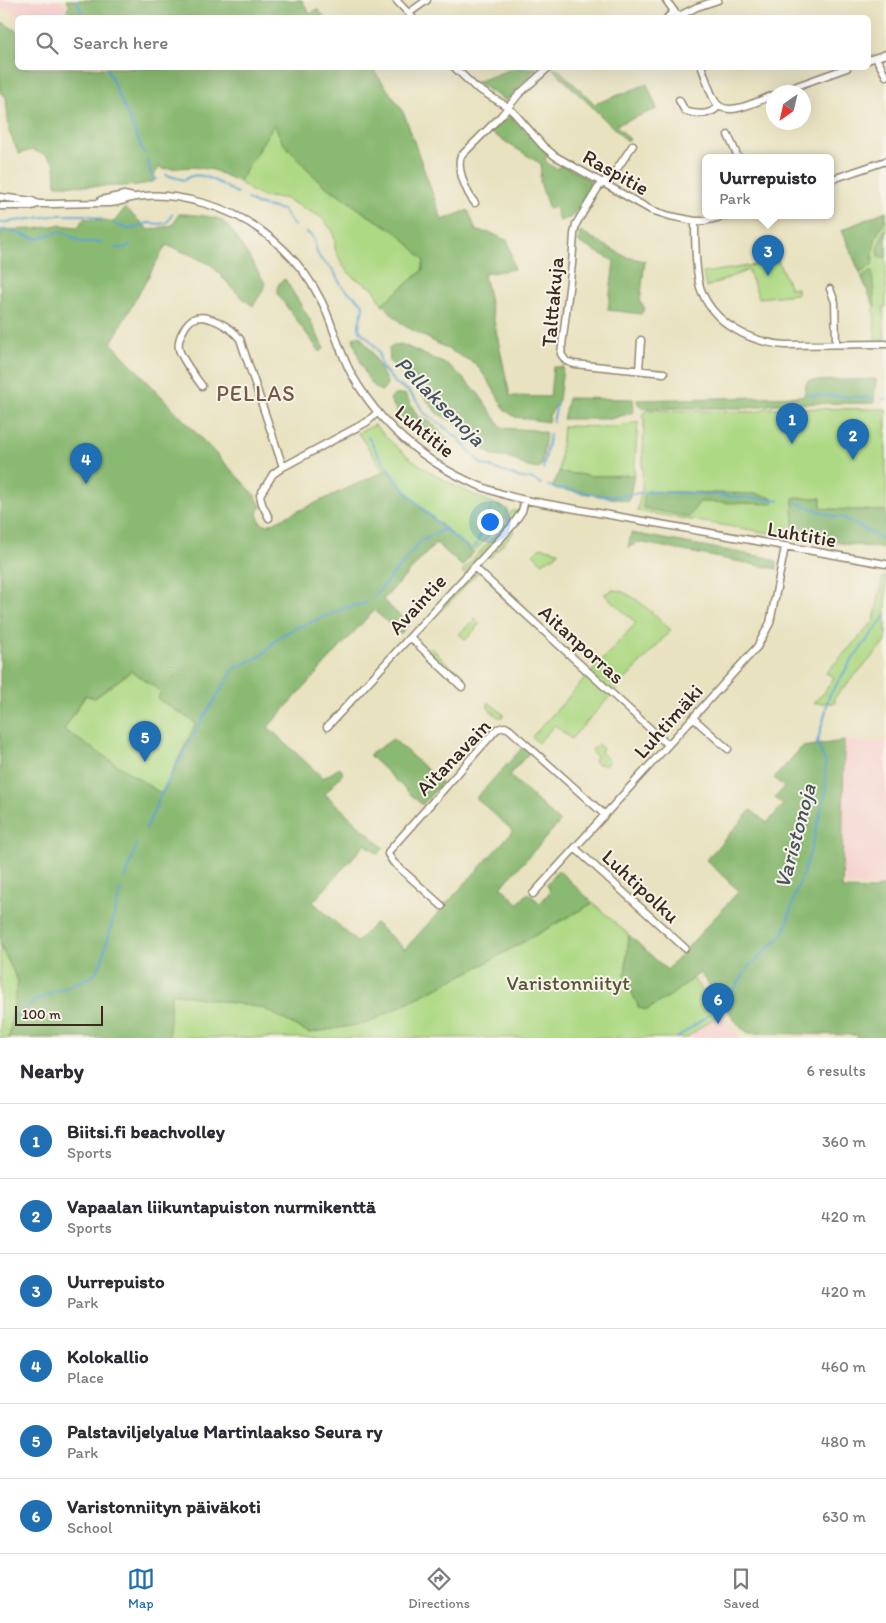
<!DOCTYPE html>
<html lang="en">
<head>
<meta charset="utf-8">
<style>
  :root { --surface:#fff; --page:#f2f2f3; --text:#2b2b33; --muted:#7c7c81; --line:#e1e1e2; --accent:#1f6fb2 }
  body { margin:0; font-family:Itim,sans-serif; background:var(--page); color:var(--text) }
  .compass { position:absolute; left:766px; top:85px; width:45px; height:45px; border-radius:50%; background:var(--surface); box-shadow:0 5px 20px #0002; rotate:214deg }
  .scale { position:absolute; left:15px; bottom:12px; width:88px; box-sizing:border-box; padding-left:5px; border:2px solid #3b2a1e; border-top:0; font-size:14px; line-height:18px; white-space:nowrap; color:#3b2a1e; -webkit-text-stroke:4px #f7f3e8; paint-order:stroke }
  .you { position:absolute; left:489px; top:521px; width:18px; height:18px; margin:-12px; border:4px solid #fff; border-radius:50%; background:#1a73e8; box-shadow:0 0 0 8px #1a73e833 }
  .badge { display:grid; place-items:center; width:32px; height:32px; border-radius:50%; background:var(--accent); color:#fff; font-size:16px; font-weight:700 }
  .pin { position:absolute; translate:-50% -41px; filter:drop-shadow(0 1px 2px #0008) }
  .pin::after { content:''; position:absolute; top:26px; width:18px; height:15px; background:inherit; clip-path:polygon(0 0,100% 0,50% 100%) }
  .popup { position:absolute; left:702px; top:154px; width:132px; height:65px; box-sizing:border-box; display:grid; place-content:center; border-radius:8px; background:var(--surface); filter:drop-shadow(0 1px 4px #0005); font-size:16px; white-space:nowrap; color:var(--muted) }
  .popup b { font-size:19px; color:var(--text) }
  .popup::after { content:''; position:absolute; left:50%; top:100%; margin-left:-10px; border:10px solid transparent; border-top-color:var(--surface) }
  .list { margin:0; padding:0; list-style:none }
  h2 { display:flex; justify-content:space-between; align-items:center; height:65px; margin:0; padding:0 20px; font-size:21px }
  h2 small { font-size:16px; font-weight:400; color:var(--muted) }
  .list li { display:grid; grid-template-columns:32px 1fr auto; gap:15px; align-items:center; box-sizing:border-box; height:75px; padding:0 20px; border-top:1px solid var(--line) }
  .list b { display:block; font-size:19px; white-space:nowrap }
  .list p { margin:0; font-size:16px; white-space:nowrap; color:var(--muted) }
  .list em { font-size:16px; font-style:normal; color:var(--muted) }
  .icon { flex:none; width:28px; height:28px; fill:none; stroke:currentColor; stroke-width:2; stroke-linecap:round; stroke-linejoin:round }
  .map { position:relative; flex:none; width:886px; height:1038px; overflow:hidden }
  .search { position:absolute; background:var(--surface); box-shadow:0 5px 20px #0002; left:15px; right:15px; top:15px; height:55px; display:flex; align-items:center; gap:12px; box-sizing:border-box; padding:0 18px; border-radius:8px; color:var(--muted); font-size:19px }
  .sheet { height:515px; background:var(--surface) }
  nav { display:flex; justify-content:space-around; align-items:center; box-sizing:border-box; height:70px; border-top:1px solid var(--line); background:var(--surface); font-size:14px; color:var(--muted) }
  nav a { display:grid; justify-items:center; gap:2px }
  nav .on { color:var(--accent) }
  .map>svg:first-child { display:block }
  .built { fill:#f7d0ce }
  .green { fill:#aed984; stroke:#748251 }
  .forest { fill:#8ab972; stroke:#627248; fill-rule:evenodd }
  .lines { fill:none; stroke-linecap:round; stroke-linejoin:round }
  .stream { stroke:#5ca2d2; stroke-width:2 }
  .minor-casing { stroke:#92866f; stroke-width:9 }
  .minor { stroke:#fff; stroke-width:6 }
  .labels { text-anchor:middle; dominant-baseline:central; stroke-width:4; stroke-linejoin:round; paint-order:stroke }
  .street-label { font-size:21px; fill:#3b2a1e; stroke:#f7f3e8 }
  .park-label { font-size:21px; fill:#585638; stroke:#f7f3e8 }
  .neighbourhood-label { font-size:22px; letter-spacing:1px; fill:#755845; stroke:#f7f3e8 }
  .water-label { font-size:22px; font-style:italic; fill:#47545d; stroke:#f7f3e8 }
</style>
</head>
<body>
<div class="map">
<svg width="886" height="1038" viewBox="0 0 886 1038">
  <rect width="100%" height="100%" fill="#f7f3e8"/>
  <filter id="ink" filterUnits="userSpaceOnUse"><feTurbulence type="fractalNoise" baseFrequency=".02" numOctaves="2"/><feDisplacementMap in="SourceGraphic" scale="10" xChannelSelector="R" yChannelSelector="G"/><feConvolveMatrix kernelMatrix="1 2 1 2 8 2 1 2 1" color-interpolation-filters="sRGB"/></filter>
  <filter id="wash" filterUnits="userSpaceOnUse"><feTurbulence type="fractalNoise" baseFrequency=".0096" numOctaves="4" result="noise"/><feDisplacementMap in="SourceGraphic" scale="20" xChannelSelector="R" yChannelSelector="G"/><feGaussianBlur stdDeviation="1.12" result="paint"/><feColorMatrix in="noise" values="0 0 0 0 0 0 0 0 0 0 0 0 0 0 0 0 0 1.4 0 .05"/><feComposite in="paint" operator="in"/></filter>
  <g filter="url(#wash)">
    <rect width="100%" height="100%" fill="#e8e2c0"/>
    <path class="built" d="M 0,0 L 58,0 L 68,6 L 61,17 L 19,17 L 0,6 Z
      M 844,741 L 886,742 L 886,887 L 842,884 Z
      M 721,1013 L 739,1035 L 740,1038 L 686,1038 Z"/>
    <path class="green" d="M 274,123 L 283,143 L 317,179 L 329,189 L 337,193 L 367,215 L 397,232 L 424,260 L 422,271 L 382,304 L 374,289 L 353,277 L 343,266 L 335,249 L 335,240 L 332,230 L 321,217 L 284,198 L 263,197 L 251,191 L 239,182 Z
      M 886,211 L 886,307 L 883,307 L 885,340 L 875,340 L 874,306 L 842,230 Z
      M 776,256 L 790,288 L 797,288 L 797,294 L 759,298 L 748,270 L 706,287 L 703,273 L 762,264 Z
      M 767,408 L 886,409 L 886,511 L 828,509 L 821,507 L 821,498 L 793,498 L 794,537 L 637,511 L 642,489 L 644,421 L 642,414 L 649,410 L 755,412 Z
      M 638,422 L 634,475 L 592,476 L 559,472 L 563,426 L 618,427 Z
      M 375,425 C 411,467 457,489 508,509 L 506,518 L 473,553 L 410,497 L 389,469 L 384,471 L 358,433 Z
      M 514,510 L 518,512 L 509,525 L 464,574 L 462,571 L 505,524 L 511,512 Z
      M 512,530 L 515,531 L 490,558 L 488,556 Z
      M 540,547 L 559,551 L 555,556 L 542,563 L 533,554 Z
      M 472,573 L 477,573 L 443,609 L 441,607 Z
      M 883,577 L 886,577 L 886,642 L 835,697 L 835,703 L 813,703 L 824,693 L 834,677 L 826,673 L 874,621 Z
      M 613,590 C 632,590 657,618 671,630 L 571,739 L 555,725 L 538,743 L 532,737 L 636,623 L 604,594 Z
      M 475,618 L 480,623 L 466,640 L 459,634 Z
      M 430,647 L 466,680 L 463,683 L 427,650 Z
      M 131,671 L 161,691 L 158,699 L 196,723 L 161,794 L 63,730 L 86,695 L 95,698 Z
      M 488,703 L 490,703 L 503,714 L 503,717 L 498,717 L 488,708 Z
      M 598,744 L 603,749 L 601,752 L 610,761 L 606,765 L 598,764 L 594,761 L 596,756 L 591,751 Z
      M 593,903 L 629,935 L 625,977 L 639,1008 L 647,1010 L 693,979 L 721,1013 L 686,1038 L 169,1038 L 171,993 L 263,1008 L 309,1033 L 367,1023 L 482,965 Z
      M 0,945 L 18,981 L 9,1038 L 0,1038 Z"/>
    <path class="forest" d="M 66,0 L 302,0 L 310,14 L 317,9 L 325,17 L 63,17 L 70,5 Z
      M 0,21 L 17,31 L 18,68 L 372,68 L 401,108 L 406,119 L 442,220 L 468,210 L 476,231 L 491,233 L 508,241 L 514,269 L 484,274 L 510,396 L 550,397 L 553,367 L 563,367 L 559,400 L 549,416 L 548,422 L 515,417 L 505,410 L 491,385 L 476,364 L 403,325 L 382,304 L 422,271 L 424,260 L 397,232 L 367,215 L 337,193 L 329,189 L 317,179 L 283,143 L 274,124 L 239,182 L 213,170 L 193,167 L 162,169 L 159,167 L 155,174 L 154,181 C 133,190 81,185 56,185 L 55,164 L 46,155 L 32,150 L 19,154 L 9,132 L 6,96 L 0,93 Z
      M 514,68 L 537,68 L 506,101 L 476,82 Z
      M 552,68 L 557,68 L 595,104 L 647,84 L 657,109 L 616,125 L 630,139 L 628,142 Z
      M 511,118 L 518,123 L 546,150 L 547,155 L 545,161 L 556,169 L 563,165 L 588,179 L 591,183 L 586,195 L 572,217 L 559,221 L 555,207 L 549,209 L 540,182 L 541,164 L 490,132 L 504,119 Z
      M 125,208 L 149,230 L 173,225 L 179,214 C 187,214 214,216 221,220 C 231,225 257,271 265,283 L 265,287 L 253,306 L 239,295 L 211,265 L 191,255 L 166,245 L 111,343 L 254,494 L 261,506 L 257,514 L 261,523 L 268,525 L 389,469 L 410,497 L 473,553 L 462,566 L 436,543 L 383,600 L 409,624 L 400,634 L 374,610 L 268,727 L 323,778 L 340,768 L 343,773 L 325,794 L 384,848 L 378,854 L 365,844 L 313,902 L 357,942 L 375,923 L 405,949 L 513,831 L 476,798 L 524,746 L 530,752 L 509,775 L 560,822 L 501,887 L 518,903 L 528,893 L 540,903 L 550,892 L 547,884 L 558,870 L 593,903 L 482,965 L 367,1023 L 309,1033 L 263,1008 L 171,993 L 169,1038 L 9,1038 L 18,981 L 0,945 L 0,230 L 35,229 L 57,225 L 78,227 L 84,218 L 114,222 ZM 131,671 L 161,691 L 158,699 L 196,723 L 162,794 L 64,730 L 85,695 L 94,698 Z
      M 886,211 C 886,224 878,228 875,241 C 873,249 873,257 872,265 L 860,273 L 842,230 Z
      M 886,228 L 886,257 L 878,257 L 879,244 Z
      M 580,231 L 626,257 L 645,261 L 640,302 L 645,308 L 641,314 L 608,310 L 614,261 L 578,242 Z
      M 872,270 L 875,306 L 874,306 L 862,278 Z
      M 285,279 L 310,320 L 324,349 L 320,352 L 278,295 C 276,286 278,283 285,279 Z
      M 360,336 L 372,352 L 387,382 L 386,387 L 381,391 C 365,384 358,354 353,338 Z
      M 401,344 L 450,366 L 478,393 L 502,428 L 535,430 L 546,433 L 542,464 L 539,469 L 527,467 L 511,458 L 493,456 L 476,443 L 465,429 L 437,413 L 411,380 L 390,362 L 389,347 Z
      M 876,379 L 874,403 L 776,404 L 749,408 L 651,408 L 643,409 L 638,404 L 637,400 L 804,396 L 807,381 Z
      M 405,394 L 418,417 L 431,422 L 449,440 L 447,447 L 437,449 C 420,434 399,420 390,399 L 394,395 Z
      M 568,398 L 633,399 L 634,412 L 611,419 L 563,419 Z
      M 559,472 L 593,476 L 634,475 L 629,501 L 552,488 Z
      M 647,491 L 757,494 L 773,498 L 773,504 L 699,502 L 689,517 L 643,508 L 644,495 Z
      M 793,498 L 821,498 L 821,507 L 828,509 L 886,511 L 886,549 L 794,537 Z
      M 631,533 L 769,558 L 777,562 L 777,569 L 638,542 L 628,548 Z
      M 393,739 L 442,783 L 422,805 L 369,755 Z
      M 844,741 L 842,889 L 875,890 L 878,887 L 886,887 L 886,1038 L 858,1038 L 857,1035 L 749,1033 L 741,1028 L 700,973 L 670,996 L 647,1010 L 639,1008 L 625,977 L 629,935 L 667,970 L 739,891 L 706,860 L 751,810 L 767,823 L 783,805 L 775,798 L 784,787 L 774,778 L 802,747 Z"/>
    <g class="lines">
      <path class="stream" d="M 77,0 L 84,18
        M 107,68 L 144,153
        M 147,159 L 152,177 L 157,179
        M 166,175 L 184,180
        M 183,181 C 199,166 221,185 237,193
        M 248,199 L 256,204 L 283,210 L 294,226
        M 0,223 L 59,215 L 88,215 L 103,220
        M 115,224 L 127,229 L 132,229 L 147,223 L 161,224 L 168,222 L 172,214
        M 0,231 L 9,231 L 37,239 L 61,231 L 82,242 L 101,242
        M 306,232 C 318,238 313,248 320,258 C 323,262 327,264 331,268 C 336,273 338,282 343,287 C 347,292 362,301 363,305 C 364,314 356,322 360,331 L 369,339 L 379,352 L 381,366 L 394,382 L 408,391 L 417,401 L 424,413 L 439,423 L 459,439 L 481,464 L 521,478 L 532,479 L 541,484
        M 115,248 L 125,248 L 130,244
        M 809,395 L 875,398
        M 883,399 L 886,399
        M 553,422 L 557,404
        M 368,437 C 391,480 431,522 471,549 L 476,546 L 492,506
        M 543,469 L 550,434
        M 548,486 L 604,496 L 621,496 L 647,492 L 687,493 L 779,500
        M 795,502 L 835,517 L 844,518 L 886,541
        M 373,598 L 421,541 L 446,528
        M 146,829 L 161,794 L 203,718 L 235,668 L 261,656 L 278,638 L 293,629 L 348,607 L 366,603
        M 125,879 L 137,844
        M 11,1020 L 38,999 L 93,976 L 101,964 L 121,889
        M 677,1038 L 724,1004 L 749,967 L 784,933 L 795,895 L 809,856 L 826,792 L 825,761 L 817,743 L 824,718 L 829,696 L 852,660 L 886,615"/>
    </g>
  </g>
  <g filter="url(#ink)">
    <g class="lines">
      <defs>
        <path id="minor" d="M 396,0 L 413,18
          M 666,0 L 679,18
          M 409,13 L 427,0
          M 679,16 L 697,7 L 718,0
          M 667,18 L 674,11
          M 876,58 L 886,76
          M 868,60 L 886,54
          M 455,68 L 475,87 L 508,107 L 516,115 L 543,146 L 555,156 L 651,210 L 670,216 L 695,221 L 704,221 L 729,215
          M 702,68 C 706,78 709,91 715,101 C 725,120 759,100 774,95
          M 780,92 L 847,68
          M 679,100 L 685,111 C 697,115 710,116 719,106
          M 728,135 L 738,157
          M 633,145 L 617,169 L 598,188 L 576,224 L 574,234 L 572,264 L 561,354 L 566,361 L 574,364 L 664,373
          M 830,180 L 886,161
          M 0,197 L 32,201 L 38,204
          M 101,200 L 124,195 L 133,197
          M 475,203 C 467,194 456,168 461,156 L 501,116 L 519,94 L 548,68
          M 0,206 L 32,206 L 38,204 C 62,204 86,203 110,203 C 119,203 127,198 136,197 C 158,193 182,197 203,203 C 255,217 298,254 322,302 C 333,325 339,351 352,375 C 389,440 452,484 525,500 L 886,564
          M 695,221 C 695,240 695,268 700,287 C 712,323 749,342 785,345 L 886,344
          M 830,289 L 835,302 L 836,344
          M 639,370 L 641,340
          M 202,386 C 195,376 182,360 179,349 C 178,343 180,336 183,331 C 185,327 189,321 193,319 C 207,312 232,328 240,339 L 283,467
          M 269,518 L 262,504 L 260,495 L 273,474 L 283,467 L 367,422 L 378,412
          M 474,567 L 668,745
          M 410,637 L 462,687
          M 693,718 L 728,749
          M 327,727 L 512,526 L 522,511 L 525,500
          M 575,848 L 685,948
          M 533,894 L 757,647 L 770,623 L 785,547
          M 442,906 L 393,862 L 388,854 L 389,851 L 497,729 L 505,727 L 509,729 L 605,815"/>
      </defs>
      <use href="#minor" class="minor-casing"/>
      <use href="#minor" class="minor"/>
    </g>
  </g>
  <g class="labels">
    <g class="street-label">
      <text transform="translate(616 172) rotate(29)">Raspitie</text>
      <text transform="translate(552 302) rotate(-85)">Talttakuja</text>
      <text transform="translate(425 431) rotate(39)">Luhtitie</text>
      <text transform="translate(802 534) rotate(10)">Luhtitie</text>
      <text transform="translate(417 604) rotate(-47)">Avaintie</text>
      <text transform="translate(582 644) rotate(42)">Aitanporras</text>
      <text transform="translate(668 721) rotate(-48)">Luhtimäki</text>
      <text transform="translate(453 757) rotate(-46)">Aitanavain</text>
      <text transform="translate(641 886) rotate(43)">Luhtipolku</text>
    </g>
    <g class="park-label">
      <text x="568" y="982">Varistonniityt</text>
    </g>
    <g class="neighbourhood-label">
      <text x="256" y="393">PELLAS</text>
    </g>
    <g class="water-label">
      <text transform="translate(440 401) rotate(45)">Pellaksenoja</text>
      <text transform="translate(795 836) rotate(-75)">Varistonoja</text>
    </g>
  </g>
</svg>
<svg class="compass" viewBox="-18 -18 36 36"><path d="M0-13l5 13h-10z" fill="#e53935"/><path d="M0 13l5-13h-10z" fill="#7c7c81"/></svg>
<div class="scale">100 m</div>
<div class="you"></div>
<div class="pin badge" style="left:792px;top:444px">1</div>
<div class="pin badge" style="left:853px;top:460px">2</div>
<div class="pin badge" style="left:768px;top:276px">3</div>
<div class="popup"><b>Uurrepuisto</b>Park</div>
<div class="pin badge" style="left:86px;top:484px">4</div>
<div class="pin badge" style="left:145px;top:762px">5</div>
<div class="pin badge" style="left:718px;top:1024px">6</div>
<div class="search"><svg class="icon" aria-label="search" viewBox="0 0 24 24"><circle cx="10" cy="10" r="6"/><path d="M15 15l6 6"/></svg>Search here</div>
</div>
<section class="sheet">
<h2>Nearby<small>6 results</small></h2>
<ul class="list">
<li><span class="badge">1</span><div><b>Biitsi.fi beachvolley</b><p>Sports</p></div><em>360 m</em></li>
<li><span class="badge">2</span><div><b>Vapaalan liikuntapuiston nurmikenttä</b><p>Sports</p></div><em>420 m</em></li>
<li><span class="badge">3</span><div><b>Uurrepuisto</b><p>Park</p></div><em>420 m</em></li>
<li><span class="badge">4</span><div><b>Kolokallio</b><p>Place</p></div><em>460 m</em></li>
<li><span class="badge">5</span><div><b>Palstaviljelyalue Martinlaakso Seura ry</b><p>Park</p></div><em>480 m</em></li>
<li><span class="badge">6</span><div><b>Varistonniityn päiväkoti</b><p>School</p></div><em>630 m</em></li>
</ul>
</section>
<nav>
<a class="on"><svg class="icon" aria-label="map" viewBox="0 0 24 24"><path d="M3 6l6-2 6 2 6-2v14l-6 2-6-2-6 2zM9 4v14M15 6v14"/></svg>Map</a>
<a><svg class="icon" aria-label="directions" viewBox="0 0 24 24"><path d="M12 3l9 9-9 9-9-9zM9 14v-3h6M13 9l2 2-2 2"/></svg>Directions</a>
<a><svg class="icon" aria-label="saved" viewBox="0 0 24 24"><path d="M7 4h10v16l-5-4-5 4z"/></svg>Saved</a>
</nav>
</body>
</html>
